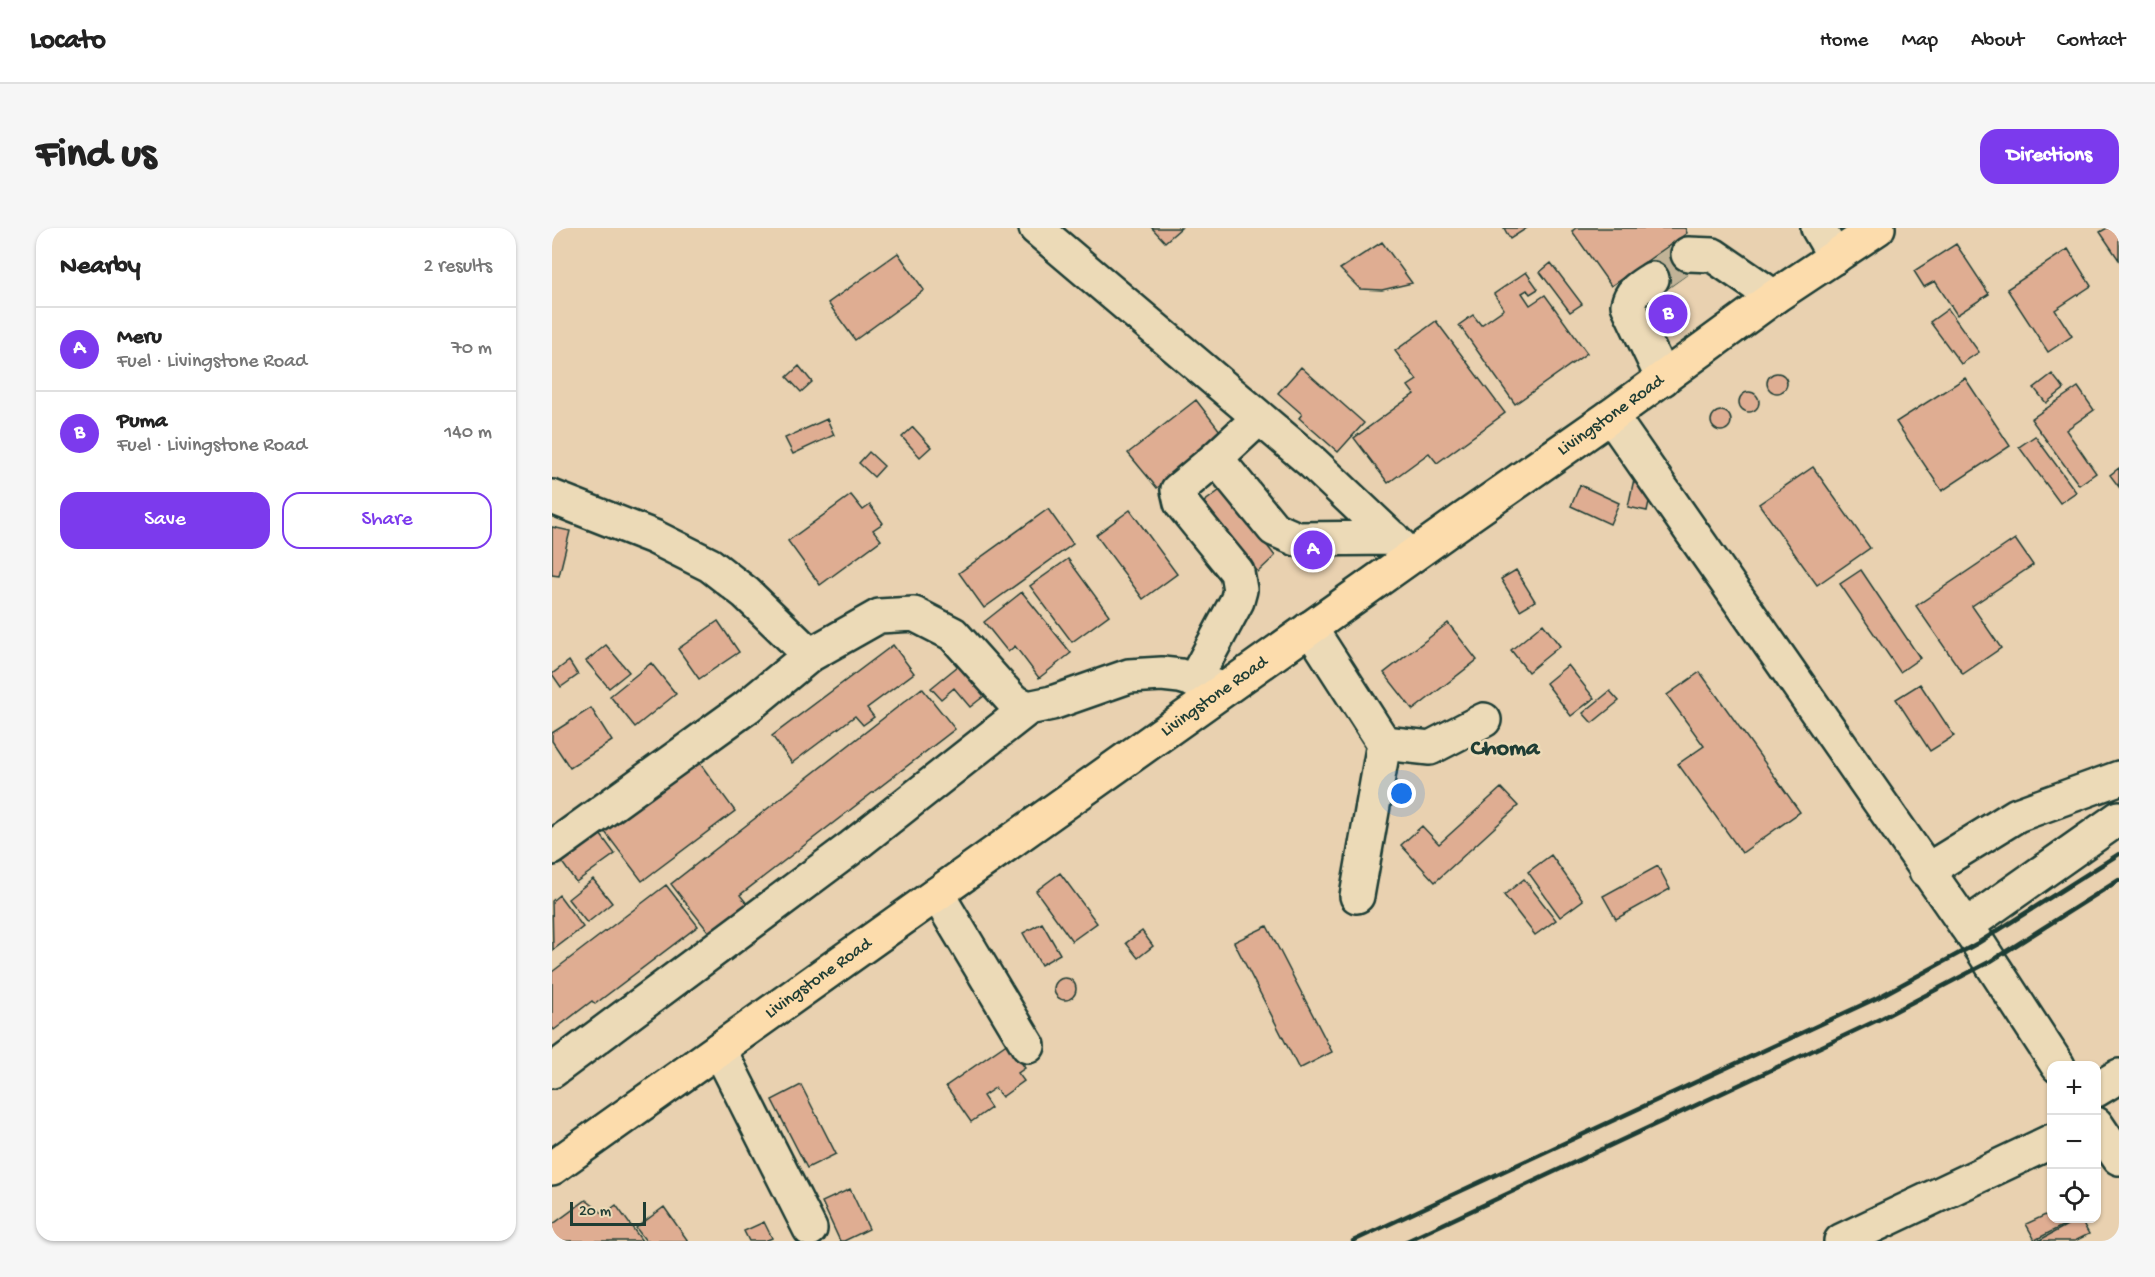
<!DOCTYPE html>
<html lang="en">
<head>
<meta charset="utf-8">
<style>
  :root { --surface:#fff; --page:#f6f6f6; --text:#222; --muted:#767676; --line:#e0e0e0; --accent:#7c3aed }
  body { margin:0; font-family:"Gochi Hand",sans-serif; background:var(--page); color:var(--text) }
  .controls { position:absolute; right:18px; bottom:18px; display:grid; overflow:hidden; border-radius:12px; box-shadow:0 2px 4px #0004 }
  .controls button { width:54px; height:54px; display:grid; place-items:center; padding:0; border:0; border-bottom:2px solid var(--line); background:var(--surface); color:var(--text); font:30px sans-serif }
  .scale { position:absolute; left:18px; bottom:15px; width:76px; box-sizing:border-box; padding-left:6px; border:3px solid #1f3d34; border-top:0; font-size:16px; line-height:21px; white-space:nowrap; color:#1f3d34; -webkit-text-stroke:4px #ecdab7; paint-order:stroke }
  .you { position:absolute; left:850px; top:566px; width:21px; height:21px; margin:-15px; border:4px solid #fff; border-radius:50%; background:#1a73e8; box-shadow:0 0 0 9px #1a73e833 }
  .badge { display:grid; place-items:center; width:39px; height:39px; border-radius:50%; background:var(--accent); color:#fff; font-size:20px; font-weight:700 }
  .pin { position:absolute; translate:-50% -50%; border:3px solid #fff; box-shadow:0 2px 6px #0006 }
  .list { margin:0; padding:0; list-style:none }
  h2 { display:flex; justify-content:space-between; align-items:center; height:78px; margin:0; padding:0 24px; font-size:26px }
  h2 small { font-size:20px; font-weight:400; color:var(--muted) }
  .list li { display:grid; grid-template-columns:39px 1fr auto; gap:18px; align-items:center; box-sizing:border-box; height:84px; padding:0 24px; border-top:2px solid var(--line) }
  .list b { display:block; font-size:22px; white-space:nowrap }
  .list p { margin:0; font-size:20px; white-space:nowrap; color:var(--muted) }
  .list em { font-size:20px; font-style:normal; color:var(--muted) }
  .actions { display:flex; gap:12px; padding:18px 24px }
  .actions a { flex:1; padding:14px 0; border:2px solid var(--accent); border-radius:18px; text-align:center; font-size:21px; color:var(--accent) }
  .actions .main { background:var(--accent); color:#fff }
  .icon { flex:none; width:33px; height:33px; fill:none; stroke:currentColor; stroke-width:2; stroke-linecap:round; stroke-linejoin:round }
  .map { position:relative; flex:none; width:1567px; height:1013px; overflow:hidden; border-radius:18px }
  header { display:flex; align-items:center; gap:36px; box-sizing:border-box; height:84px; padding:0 30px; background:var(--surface); border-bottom:2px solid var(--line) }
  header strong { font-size:28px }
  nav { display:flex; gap:33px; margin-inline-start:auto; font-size:21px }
  .intro { display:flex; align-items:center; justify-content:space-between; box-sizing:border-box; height:144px; padding:0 36px }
  h1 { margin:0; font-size:42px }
  .button { padding:15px 27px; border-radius:18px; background:var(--accent); color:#fff; font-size:21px; font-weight:700 }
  main { display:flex; gap:36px; padding:0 36px }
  aside { flex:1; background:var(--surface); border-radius:18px; box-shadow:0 2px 4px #0004 }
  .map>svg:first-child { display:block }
  .building { fill:#dfad92; stroke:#1f3d34; stroke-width:1.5 }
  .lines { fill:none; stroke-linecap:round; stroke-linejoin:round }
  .minor-tunnel { stroke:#c1b397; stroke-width:33; stroke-dasharray:33 16; stroke-linecap:butt }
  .minor-casing { stroke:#1f3d34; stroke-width:38 }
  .highway-casing { stroke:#1f3d34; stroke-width:38 }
  .minor { stroke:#ecdab7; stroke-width:33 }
  .highway { stroke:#fcdcac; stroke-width:33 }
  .rail { stroke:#1f3d34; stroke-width:4.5 }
  .labels { text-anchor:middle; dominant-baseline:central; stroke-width:5; stroke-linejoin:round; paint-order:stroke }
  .street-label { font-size:18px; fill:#1f3d34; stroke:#ecdab7 }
  .district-label { font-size:24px; font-weight:bold; fill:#1f3d34; stroke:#ecdab7 }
</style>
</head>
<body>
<header>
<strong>Locato</strong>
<nav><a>Home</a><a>Map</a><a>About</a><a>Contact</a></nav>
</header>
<div class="intro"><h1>Find us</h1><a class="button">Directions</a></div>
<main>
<aside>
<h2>Nearby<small>2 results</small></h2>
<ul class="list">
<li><span class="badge">A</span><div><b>Meru</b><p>Fuel · Livingstone Road</p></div><em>70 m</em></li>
<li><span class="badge">B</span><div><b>Puma</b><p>Fuel · Livingstone Road</p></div><em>140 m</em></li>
</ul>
<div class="actions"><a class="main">Save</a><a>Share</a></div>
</aside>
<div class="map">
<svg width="1567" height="1013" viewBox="0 0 1567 1013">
  <rect width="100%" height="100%" fill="#e9d1b0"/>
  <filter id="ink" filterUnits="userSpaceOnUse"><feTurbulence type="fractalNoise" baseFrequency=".0167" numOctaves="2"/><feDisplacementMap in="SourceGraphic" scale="12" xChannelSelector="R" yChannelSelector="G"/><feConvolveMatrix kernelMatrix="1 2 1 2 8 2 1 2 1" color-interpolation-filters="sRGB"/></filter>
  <g filter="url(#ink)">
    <path class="building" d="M 600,0 L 629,0 L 613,14 Z
      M 952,0 L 975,0 L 958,11 Z
      M 1024,0 L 1133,0 L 1135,5 L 1059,58 L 1020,3 Z
      M 1555,0 L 1567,0 L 1567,32 L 1548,4 Z
      M 830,14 L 860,55 L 830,62 L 808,61 L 788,41 Z
      M 1404,16 L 1437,66 L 1405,87 L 1383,53 L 1372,59 L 1362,43 Z
      M 1131,19 L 1130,40 L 1134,47 L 1109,65 L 1094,44 Z
      M 1516,21 L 1539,58 L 1503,82 L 1520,108 L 1496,124 L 1455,61 Z
      M 346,25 L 372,62 L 303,112 L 276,75 Z
      M 999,35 L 1030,76 L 1018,84 L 988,44 Z
      M 974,44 L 986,61 L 978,66 L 975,62 L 970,65 L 978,77 L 993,67 L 1035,125 L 963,176 L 907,97 L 921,87 L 929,97 L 952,81 L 942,66 Z
      M 1396,81 L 1427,124 L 1409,136 L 1378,94 Z
      M 884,93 L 953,185 L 885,235 L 877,225 L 836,255 L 802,210 L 862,166 L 856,158 L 865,152 L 843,123 Z
      M 247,138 L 260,154 L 249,164 L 235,149 Z
      M 749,139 L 812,195 L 786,224 L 747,190 L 750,186 L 726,165 Z
      M1215 155a10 10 0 1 1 20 0a10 10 0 1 1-20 0Z
      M 1500,146 L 1512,161 L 1494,175 L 1482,160 Z
      M 1413,150 L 1458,218 L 1390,263 L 1344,194 Z
      M 1526,159 L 1542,182 L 1514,202 L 1544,245 L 1527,257 L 1479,191 Z
      M1187 174a10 10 0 1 1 20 0a10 10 0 1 1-20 0Z
      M 644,172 L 672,208 L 605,260 L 576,225 Z
      M1159 193a10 10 0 1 1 20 0a10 10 0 1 1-20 0Z
      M 275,191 L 282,207 L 241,226 L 233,210 Z
      M 361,199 L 379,219 L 368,229 L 350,209 Z
      M 1483,208 L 1524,264 L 1508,275 L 1467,219 Z
      M 317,224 L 332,238 L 322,249 L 307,235 Z
      M 1261,239 L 1318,320 L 1265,357 L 1207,276 Z
      M 1567,240 L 1567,259 L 1558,247 Z
      M 1082,251 L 1101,255 L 1095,283 L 1076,279 Z
      M 1028,257 L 1067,275 L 1058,296 L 1019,278 Z
      M 671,260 L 723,328 L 706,344 L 652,274 Z
      M 299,267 L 311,282 L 318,277 L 331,295 L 321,302 L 329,312 L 268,357 L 236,313 Z
      M 496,281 L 521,316 L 432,380 L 407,345 Z
      M 578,282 L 625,346 L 591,371 L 544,307 Z
      M 0,299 L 18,303 L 7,348 L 0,347 Z
      M 1463,311 L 1481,337 L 1420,378 L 1449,420 L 1411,446 L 1364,378 Z
      M 516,331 L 557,387 L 520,414 L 478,358 Z
      M 964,342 L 983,373 L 968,382 L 949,351 Z
      M 1309,342 L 1368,430 L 1348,444 L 1288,356 Z
      M 470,364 L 519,425 L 487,450 L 463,418 L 456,424 L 432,394 Z
      M 166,393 L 187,424 L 147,451 L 126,421 Z
      M 896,395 L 925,432 L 861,482 L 832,445 Z
      M 991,396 L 1008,418 L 976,444 L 959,422 Z
      M 54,417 L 77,444 L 57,460 L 34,433 Z
      M 341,417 L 362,445 L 315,480 L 322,489 L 311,497 L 303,488 L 240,535 L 220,508 Z
      M 17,433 L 26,447 L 9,459 L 0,446 Z
      M 411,434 L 436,465 L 418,479 L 402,460 L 389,471 L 379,460 Z
      M 99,435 L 124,466 L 83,499 L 58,468 Z
      M 1016,437 L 1042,470 L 1019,488 L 994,455 Z
      M 1148,444 L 1248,584 L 1190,625 L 1126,536 L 1152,518 L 1115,467 Z
      M 1368,456 L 1402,508 L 1378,523 L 1344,471 Z
      M 370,460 L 403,501 L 188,667 L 196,677 L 159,707 L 119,656 Z
      M 1058,463 L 1067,473 L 1040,495 L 1031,485 Z
      M 39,480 L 60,513 L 18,540 L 0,513 L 0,505 Z
      M 147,534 L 183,583 L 90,653 L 53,604 Z
      M 949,560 L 966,578 L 883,654 L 849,617 L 870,598 L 887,616 Z
      M 43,599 L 63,626 L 24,654 L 4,626 Z
      M 999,627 L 1031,672 L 1008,689 L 976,644 Z
      M 1106,638 L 1118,661 L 1064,691 L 1051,668 Z
      M 508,645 L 545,695 L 520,713 L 484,663 Z
      M 41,651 L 60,675 L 35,695 L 16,671 Z
      M 972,651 L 1004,692 L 983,707 L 952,667 Z
      M 114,657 L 146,698 L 43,776 L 40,773 L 2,802 L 0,799 L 0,744 Z
      M 7,667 L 31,699 L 1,722 L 0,673 Z
      M 490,695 L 508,726 L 489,737 L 471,705 Z
      M 715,698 L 780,824 L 747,841 L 682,714 Z
      M 590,703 L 601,718 L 586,730 L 574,715 Z
      M502 761a11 11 0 1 1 22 0a11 11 0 1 1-22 0Z
      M 456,815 L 473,840 L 466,845 L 472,853 L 450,869 L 443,860 L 431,868 L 439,880 L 419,894 L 394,858 Z
      M 249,857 L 284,926 L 255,940 L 220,872 Z
      M 298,961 L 317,1001 L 292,1013 L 288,1013 L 270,974 Z
      M 34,972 L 52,986 L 64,977 L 90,1013 L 0,1013 L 0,997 Z
      M 112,979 L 136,1013 L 94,1013 L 84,1000 Z
      M 1500,984 L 1500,990 L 1511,990 L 1514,996 L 1483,1012 L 1474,996 Z
      M 1528,990 L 1537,1006 L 1523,1013 L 1486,1013 Z
      M 212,994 L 220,1010 L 213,1013 L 197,1013 L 192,1003 Z"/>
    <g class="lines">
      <path class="minor-tunnel" d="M 1100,51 L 1136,26"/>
      <defs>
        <path id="minor" d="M 484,0 L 761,235 L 859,328
          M 1266,0 L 1283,29
          M 1136,26 L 1161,27 L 1222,69
          M 1100,51 C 1088,59 1079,63 1076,77 L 1111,151
          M 1059,188 L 1426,715 L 1506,838
          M 664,230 L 722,301 L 745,311 L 841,310
          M 0,269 L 102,309 L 158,337 L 194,365 L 258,427
          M 758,400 L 832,515 L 878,520 L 932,492
          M 642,453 L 685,373 L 688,362 L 685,344 L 629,275 L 626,262 L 664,230 L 707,190
          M 0,620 L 195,479 L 258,427 L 327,388 L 362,386 L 401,406 L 461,473 L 476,480 L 500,475 L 577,448 L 610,446 L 628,448 L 672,461
          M 1374,643 L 1465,587 L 1567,550
          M 385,666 L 476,818
          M 805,668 L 832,515
          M 1414,698 L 1567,590
          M 167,821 L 258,1001
          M 0,843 L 300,619 L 476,480
          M 1544,862 L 1567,848
          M 1544,896 L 1567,930
          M 1289,1013 L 1500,913"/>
        <g id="highway">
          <path id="s1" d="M 0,940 L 909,293 L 1059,188 L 1222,69 L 1326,0"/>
        </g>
      </defs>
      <use href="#minor" class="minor-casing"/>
      <use href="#highway" class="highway-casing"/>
      <use href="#minor" class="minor"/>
      <use href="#highway" class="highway"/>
      <path class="rail" d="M 801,1013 L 1325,770 L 1426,715 L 1567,626
        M 855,1013 L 1330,790 L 1439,733 L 1567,652"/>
    </g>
  </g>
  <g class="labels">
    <g class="street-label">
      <text stroke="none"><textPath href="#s1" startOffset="1299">Livingstone Road</textPath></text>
      <text stroke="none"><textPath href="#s1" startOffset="813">Livingstone Road</textPath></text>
      <text stroke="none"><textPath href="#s1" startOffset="327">Livingstone Road</textPath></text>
    </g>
    <g class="district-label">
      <text x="953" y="521">Choma</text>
    </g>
  </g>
</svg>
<div class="controls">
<button>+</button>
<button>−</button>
<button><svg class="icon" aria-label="locate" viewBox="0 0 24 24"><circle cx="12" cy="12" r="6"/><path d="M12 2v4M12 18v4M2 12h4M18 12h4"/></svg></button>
</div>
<div class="scale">20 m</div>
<div class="you"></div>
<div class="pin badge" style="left:761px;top:322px">A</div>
<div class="pin badge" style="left:1116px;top:86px">B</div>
</div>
</main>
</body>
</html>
